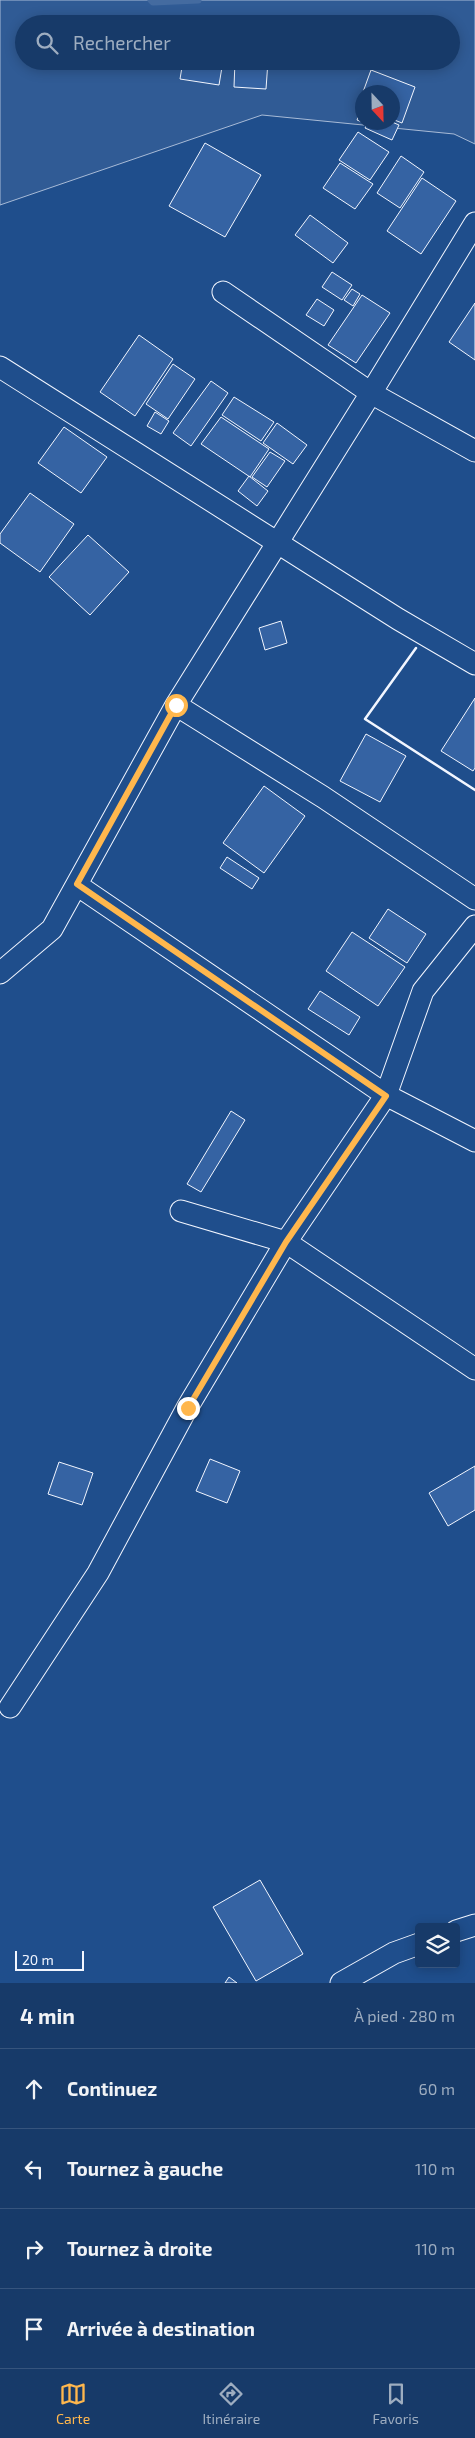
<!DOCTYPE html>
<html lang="fr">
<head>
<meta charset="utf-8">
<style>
  :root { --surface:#173a69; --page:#20416f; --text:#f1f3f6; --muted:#9eadc0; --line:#36547d; --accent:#ffb74d }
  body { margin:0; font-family:"Exo 2",sans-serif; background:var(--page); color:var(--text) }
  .controls { position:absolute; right:15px; bottom:15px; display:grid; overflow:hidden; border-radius:5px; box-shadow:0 2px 12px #0003 }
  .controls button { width:45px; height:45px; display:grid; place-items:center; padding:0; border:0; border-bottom:1px solid var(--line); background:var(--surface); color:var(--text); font:25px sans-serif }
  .compass { position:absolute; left:355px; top:85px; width:45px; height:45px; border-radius:50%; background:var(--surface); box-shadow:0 2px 12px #0003; rotate:158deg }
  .scale { position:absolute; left:15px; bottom:12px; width:69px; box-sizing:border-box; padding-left:5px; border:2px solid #f2f6ff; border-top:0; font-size:14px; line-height:18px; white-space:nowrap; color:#f2f6ff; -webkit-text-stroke:4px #1f4e8c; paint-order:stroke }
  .stop { position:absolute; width:15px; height:15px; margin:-11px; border:4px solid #ffb74d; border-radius:50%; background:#fff }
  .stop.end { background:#ffb74d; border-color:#fff; box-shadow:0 1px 5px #0008 }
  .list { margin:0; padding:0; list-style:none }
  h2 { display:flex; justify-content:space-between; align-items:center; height:65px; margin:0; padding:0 20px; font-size:21px }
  h2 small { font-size:16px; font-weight:400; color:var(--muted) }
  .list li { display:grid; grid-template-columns:32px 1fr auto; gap:15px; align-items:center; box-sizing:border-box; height:80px; padding:0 20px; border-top:1px solid var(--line) }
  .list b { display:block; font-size:19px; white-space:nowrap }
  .list em { font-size:16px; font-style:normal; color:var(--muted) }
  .icon { flex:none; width:28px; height:28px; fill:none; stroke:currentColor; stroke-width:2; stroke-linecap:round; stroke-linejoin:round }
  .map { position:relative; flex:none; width:475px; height:1983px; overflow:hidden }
  .search { position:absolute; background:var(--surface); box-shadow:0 2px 12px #0003; left:15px; right:15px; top:15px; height:55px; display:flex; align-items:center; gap:12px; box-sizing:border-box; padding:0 18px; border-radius:28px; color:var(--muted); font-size:19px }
  .sheet { height:385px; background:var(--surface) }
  nav { display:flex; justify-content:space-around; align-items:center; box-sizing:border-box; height:70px; border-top:1px solid var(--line); background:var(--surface); font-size:14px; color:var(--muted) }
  nav a { display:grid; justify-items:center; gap:2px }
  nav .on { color:var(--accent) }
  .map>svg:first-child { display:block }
  .built { fill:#305b95; stroke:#a8bbd7; fill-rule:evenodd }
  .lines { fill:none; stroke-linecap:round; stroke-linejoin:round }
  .stream { stroke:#446ba0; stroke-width:7 }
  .building { fill:#3563a3; stroke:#f2f6ff }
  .minor-casing { stroke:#f2f6ff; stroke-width:23 }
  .minor { stroke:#1f4e8c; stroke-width:21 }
  .wall { stroke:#f2f6ff; stroke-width:2.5 }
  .route { stroke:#ffb74d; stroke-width:6 }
</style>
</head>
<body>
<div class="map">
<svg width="475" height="1983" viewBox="0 0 475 1983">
  <rect width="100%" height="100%" fill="#1f4e8c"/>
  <path class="built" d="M 0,0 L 475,0 L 475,144 L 454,134 L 262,115 L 0,205 ZM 24,24 L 451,24 L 451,61 L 24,61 ZM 362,92 L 392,92 L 392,122 L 362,122 Z"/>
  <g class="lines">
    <path class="stream" d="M 151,0 L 153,2 L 198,0"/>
  </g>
  <path class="building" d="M 183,61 L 223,61 L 219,85 L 180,79 Z
    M 235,61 L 268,61 L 266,89 L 234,87 Z
    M 371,70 L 415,87 L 402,123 L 392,119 L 392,92 L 363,92 Z
    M 362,93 L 362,108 L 358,106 Z
    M 361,110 L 362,111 L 362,122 L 357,120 Z
    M 368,122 L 392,122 L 399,125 L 392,140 L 365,128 Z
    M 358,132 L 389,152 L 370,180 L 339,160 Z
    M 205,143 L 261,175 L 225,237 L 169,206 Z
    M 401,156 L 424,172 L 400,208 L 377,193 Z
    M 340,163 L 373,184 L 355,209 L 323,188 Z
    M 422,178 L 456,201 L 421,254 L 387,231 Z
    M 310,215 L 348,243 L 333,263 L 295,235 Z
    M 332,272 L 352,285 L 342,300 L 322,287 Z
    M 352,289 L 360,294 L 353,306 L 344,300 Z
    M 362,295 L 390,313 L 356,363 L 328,345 Z
    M 317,299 L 334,310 L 324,326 L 306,315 Z
    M 475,303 L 475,360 L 449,342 Z
    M 139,335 L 173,359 L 135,416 L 100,392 Z
    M 173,364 L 195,379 L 168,419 L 146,404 Z
    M 211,381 L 228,393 L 191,446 L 173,433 Z
    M 234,397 L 274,422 L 261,441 L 222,415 Z
    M 155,412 L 169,421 L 161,434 L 147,426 Z
    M 221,417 L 269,449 L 250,477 L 201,444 Z
    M 277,423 L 307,445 L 293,464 L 263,443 Z
    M 64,427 L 107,457 L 81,493 L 38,463 Z
    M 270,452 L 285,461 L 267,487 L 252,477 Z
    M 249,476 L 268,491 L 257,506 L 238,491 Z
    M 30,493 L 74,524 L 40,572 L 0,543 L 0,534 Z
    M 88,535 L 129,572 L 90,615 L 49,577 Z
    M 281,621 L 287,643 L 265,650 L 259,628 Z
    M 475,698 L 475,768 L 473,771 L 441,751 Z
    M 366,734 L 406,756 L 380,802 L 340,781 Z
    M 264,786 L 305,816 L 264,873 L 223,843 Z
    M 227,857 L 259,878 L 252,889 L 220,868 Z
    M 388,909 L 426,934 L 407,963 L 369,938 Z
    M 352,932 L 405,967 L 378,1006 L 326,971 Z
    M 320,991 L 360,1017 L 349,1035 L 308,1009 Z
    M 231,1111 L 245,1120 L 201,1192 L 187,1184 Z
    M 210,1459 L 240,1471 L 227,1503 L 196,1491 Z
    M 59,1462 L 93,1473 L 82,1505 L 48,1494 Z
    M 475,1466 L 475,1510 L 448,1526 L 429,1493 Z
    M 260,1880 L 303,1954 L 256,1981 L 213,1907 Z
    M 229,1977 L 237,1983 L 225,1983 Z"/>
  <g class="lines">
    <defs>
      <path id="minor" d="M 475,223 L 371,393 L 475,451
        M 0,367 L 398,619 L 475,664
        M 176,705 L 323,797 L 475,899
        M 77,885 L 386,1095 L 475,1141
        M 0,973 L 52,929 L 176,705 L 371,393 L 223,292
        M 181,1211 L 286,1242 L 475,1369
        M 10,1707 L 98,1573 L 187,1408 L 286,1242 L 386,1095 L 423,991 L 475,926
        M 456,1931 L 475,1925
        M 341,1983 L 394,1953 L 419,1944"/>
    </defs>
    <use href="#minor" class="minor-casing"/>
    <use href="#minor" class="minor"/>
    <path class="wall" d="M 416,648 L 365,719 L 475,790"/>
  </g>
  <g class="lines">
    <path class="route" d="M 176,705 L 77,884 L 386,1096 L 286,1242 L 188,1408"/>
  </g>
</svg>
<div class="controls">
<button><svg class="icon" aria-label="layers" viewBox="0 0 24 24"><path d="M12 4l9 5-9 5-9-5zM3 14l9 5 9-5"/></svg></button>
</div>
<svg class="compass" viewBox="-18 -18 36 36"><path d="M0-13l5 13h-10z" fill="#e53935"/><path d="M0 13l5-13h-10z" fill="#9eadc0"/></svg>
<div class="scale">20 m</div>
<div class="stop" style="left:176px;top:705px"></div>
<div class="stop end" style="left:188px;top:1408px"></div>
<div class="search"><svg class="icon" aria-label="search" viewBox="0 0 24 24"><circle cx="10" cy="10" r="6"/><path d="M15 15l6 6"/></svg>Rechercher</div>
</div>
<section class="sheet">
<h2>4 min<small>À pied · 280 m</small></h2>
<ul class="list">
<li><svg class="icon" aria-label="ahead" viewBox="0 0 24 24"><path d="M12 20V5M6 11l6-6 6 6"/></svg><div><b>Continuez</b></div><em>60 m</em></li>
<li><svg class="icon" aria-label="left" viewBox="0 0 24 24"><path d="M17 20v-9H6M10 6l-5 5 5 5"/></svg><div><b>Tournez à gauche</b></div><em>110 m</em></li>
<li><svg class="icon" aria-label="right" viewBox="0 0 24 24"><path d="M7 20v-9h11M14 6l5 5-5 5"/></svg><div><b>Tournez à droite</b></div><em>110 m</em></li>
<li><svg class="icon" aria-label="arrive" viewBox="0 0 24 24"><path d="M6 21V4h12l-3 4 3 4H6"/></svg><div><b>Arrivée à destination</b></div></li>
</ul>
</section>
<nav>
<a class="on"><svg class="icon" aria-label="map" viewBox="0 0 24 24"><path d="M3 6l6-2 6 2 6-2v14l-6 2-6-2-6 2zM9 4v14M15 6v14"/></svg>Carte</a>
<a><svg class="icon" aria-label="directions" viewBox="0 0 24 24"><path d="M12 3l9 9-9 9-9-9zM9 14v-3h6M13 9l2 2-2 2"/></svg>Itinéraire</a>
<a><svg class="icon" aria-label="saved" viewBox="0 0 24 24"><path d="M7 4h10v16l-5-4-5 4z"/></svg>Favoris</a>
</nav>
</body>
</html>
